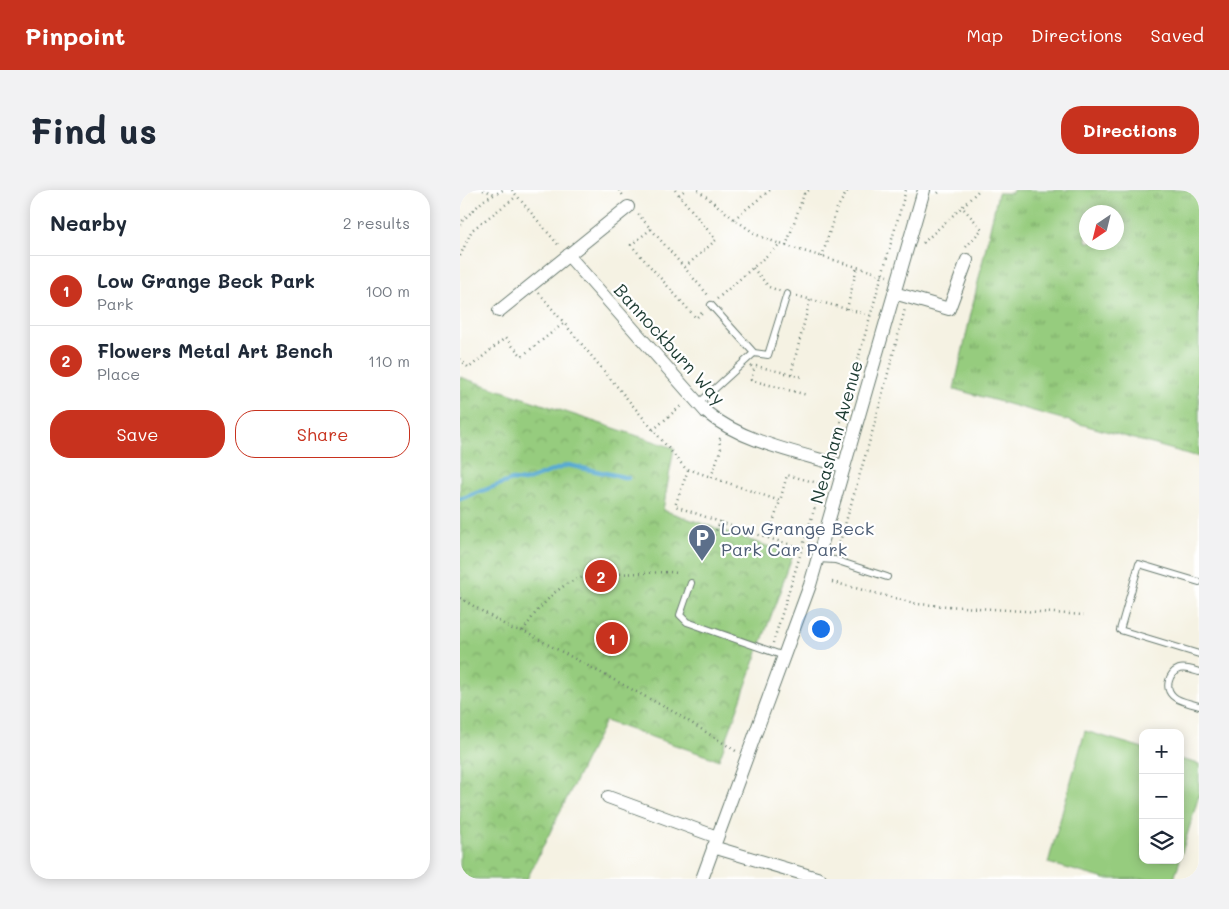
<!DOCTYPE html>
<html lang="en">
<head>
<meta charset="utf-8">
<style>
  :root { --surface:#fff; --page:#f2f2f3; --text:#1f2937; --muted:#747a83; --line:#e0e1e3; --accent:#c8321e }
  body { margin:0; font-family:Mali,sans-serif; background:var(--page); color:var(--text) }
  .controls { position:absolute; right:15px; bottom:15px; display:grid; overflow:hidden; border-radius:10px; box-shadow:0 2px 12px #0003 }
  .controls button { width:45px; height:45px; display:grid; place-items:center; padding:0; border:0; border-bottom:1px solid var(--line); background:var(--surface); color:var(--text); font:25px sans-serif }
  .compass { position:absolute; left:619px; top:15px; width:45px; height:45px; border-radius:50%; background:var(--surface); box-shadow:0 2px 12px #0003; rotate:215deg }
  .you { position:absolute; left:360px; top:438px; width:18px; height:18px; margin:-12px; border:4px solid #fff; border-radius:50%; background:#1a73e8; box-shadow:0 0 0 8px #1a73e833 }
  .badge { display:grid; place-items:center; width:32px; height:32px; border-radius:50%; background:var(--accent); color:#fff; font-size:16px; font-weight:700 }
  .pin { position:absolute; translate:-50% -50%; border:2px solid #fff; box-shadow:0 1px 5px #0006 }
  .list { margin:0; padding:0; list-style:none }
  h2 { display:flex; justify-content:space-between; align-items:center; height:65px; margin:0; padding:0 20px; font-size:21px }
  h2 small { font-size:16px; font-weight:400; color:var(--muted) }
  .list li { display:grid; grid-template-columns:32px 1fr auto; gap:15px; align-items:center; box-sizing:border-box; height:70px; padding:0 20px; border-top:1px solid var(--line) }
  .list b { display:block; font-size:19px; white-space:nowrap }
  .list p { margin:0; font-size:16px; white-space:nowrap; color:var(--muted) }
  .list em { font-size:16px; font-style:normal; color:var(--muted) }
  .actions { display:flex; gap:10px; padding:15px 20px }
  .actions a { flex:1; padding:11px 0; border:1px solid var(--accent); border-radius:20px; text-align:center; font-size:18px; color:var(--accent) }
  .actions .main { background:var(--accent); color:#fff }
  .icon { flex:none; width:28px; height:28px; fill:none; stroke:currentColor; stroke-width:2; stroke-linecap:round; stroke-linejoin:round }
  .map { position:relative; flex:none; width:739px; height:689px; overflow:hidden; border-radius:20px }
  header { display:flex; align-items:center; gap:30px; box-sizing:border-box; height:70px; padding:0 25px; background:var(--accent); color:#fff }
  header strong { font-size:24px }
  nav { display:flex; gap:28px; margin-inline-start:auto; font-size:18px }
  .intro { display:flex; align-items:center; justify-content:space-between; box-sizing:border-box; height:120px; padding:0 30px }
  h1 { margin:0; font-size:35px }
  .button { padding:12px 22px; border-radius:20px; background:var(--accent); color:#fff; font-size:18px; font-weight:700 }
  main { display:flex; gap:30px; padding:0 30px }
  aside { flex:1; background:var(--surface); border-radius:20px; box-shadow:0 2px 12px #0003 }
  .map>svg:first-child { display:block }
  .grass { fill:url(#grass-tufts); stroke:#5a8459; fill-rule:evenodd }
  .park { fill:url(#park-crowns); stroke:#5a8459 }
  .garden { fill:#96cc7e; stroke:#5a8459 }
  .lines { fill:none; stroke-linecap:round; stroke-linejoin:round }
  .stream { stroke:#58aad3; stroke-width:4.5 }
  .lane-casing { stroke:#6a7c71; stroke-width:8 }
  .street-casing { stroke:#6a7c71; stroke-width:14 }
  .path { stroke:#6a7c71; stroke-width:2.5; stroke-dasharray:1 4; stroke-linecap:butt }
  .lane { stroke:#fff; stroke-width:6 }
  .street { stroke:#fff; stroke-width:12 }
  .labels { text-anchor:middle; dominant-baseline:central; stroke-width:4.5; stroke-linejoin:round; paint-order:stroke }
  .street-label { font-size:18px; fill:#1f3d34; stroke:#fff }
  .service-label { font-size:18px; fill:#4e5e75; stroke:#fff; text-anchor:start }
</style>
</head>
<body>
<header>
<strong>Pinpoint</strong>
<nav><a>Map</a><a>Directions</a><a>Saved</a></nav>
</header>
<div class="intro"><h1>Find us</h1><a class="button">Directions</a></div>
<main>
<aside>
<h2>Nearby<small>2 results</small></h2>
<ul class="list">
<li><span class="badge">1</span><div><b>Low Grange Beck Park</b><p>Park</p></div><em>100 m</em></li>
<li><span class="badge">2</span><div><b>Flowers Metal Art Bench</b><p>Place</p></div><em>110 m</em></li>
</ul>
<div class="actions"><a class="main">Save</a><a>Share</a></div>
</aside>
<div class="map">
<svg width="739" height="689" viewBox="0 0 739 689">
  <defs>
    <pattern id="grass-tufts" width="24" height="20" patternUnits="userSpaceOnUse" patternTransform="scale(1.25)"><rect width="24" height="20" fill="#96cc7e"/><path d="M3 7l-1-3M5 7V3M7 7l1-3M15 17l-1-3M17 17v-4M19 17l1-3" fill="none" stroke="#7aa768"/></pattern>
    <pattern id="park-crowns" width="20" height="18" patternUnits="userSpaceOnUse" patternTransform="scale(1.25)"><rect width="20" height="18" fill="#96cc7e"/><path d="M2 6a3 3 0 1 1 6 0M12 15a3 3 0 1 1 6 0" fill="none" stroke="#7aa768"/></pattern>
  </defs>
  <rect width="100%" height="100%" fill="#fff"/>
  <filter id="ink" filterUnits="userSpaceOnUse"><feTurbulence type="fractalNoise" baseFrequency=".02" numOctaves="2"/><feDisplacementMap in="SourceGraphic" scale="10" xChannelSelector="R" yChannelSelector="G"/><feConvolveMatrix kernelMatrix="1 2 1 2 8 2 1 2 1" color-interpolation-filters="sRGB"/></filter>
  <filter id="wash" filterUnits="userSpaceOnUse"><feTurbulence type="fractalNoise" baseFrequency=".0096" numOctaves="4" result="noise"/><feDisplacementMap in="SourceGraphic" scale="20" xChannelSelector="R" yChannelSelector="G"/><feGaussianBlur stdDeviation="1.12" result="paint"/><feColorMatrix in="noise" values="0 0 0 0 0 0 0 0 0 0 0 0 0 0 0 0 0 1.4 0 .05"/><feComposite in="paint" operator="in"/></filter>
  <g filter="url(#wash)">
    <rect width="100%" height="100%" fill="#f5f2e3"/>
    <path class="grass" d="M 553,0 L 739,0 L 739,267 L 494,199 L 538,3 L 552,3 ZM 626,22 L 656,22 L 656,52 L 626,52 Z"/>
    <path class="park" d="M 0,187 L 214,258 L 203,320 L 333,365 L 259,570 L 145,531 L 67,689 L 0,689 Z"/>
    <path class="garden" d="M 625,541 L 683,558 L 683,670 L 720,670 L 714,689 L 645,689 L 588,673 Z
      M 720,569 L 739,574 L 739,605 L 720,669 Z"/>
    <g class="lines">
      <path class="stream" d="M 0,309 L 52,290 L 65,291 L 108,275 L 168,288"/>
    </g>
  </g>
  <g filter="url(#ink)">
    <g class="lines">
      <defs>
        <path id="lane" d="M 251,115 L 294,163 L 308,165 L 327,104
          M 238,214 L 294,163
          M 358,369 L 375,370 L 427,387
          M 739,392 L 679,374 L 660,440 L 739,464
          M 231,393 L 220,425 L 227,432 L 324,466
          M 739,482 C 733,480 725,477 719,479 C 709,483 704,498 713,506 C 719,512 731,513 739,516"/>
        <path id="street" d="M 108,65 L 246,222 C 282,252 339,263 383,276
          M 434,103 L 489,119 L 507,70
          M 39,121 L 168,17
          M 148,607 L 257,647
          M 253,657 L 360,689
          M 242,689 L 350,395 L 464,0"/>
      </defs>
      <use href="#lane" class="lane-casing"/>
      <use href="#street" class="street-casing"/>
      <path class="path" d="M 23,0 L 35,4
        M 52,0 L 100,57
        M 159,0 L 164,7
        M 215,0 L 256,50 L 225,77
        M 238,0 L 274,29 L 297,45 L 320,54 L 427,86
        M 478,3 L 481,0
        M 344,4 L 349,0
        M 219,5 L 225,0
        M 178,24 L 248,105
        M 274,29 L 310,0
        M 0,35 L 1,32 L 24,10 L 43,0
        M 191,39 L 171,55 L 236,128 L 244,121
        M 463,53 L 502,17
        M 326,56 L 344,4 L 341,0
        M 506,57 L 522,39 L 502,17 L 519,0
        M 0,66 L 12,40 L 57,6
        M 362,67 L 376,20 L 388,0
        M 293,78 L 309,97 L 320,101
        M 79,103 L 104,133
        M 337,106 L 410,125
        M 257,109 L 320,54
        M 387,119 L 397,77
        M 0,169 L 9,178 L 45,148 L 62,166 L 104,133 L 225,278 L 320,311 L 308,348 L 260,332 L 250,354
        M 291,176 L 294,179 L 291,190 L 347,205
        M 296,176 L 342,187
        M 331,184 L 350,110
        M 193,240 L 222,215
        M 372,261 L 446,0
        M 228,280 L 215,316 L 260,332
        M 251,287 L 261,259 L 259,250 L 262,246
        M 362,294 L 366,283
        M 308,348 L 342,358
        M 377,362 L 414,236 L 445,119
        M 372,392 L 457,414 L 624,425
        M 0,408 L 52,439 L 63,441 L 214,522 L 276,561
        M 63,441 L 76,422 L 94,403 L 108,393 L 128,385 L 209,382 L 218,383
        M 313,453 L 362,294 L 327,285 L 320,311"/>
      <use href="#lane" class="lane"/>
      <use href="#street" class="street"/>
    </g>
  </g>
  <defs>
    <symbol id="parking-pin" viewBox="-11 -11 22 30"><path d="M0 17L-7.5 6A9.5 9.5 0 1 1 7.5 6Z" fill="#5c6f8a" stroke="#fff"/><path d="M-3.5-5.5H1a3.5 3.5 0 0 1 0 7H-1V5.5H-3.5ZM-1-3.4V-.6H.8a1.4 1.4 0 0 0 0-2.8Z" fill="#fff"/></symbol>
  </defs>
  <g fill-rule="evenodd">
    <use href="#parking-pin" x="226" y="332" width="32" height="43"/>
  </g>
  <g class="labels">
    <g class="street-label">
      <text transform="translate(210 154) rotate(48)">Bannockburn Way</text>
      <text transform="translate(376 242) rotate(-74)">Neasham Avenue</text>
    </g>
    <g class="service-label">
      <text x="261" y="338">Low Grange Beck<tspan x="261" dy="21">Park Car Park</tspan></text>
    </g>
  </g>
</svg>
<div class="controls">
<button>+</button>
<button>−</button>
<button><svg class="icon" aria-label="layers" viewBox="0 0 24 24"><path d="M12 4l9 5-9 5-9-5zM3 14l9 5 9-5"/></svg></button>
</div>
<svg class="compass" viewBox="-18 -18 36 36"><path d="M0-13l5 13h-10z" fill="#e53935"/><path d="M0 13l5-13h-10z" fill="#747a83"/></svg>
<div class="you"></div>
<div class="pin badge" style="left:152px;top:448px">1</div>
<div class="pin badge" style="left:141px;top:386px">2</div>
</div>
</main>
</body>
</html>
